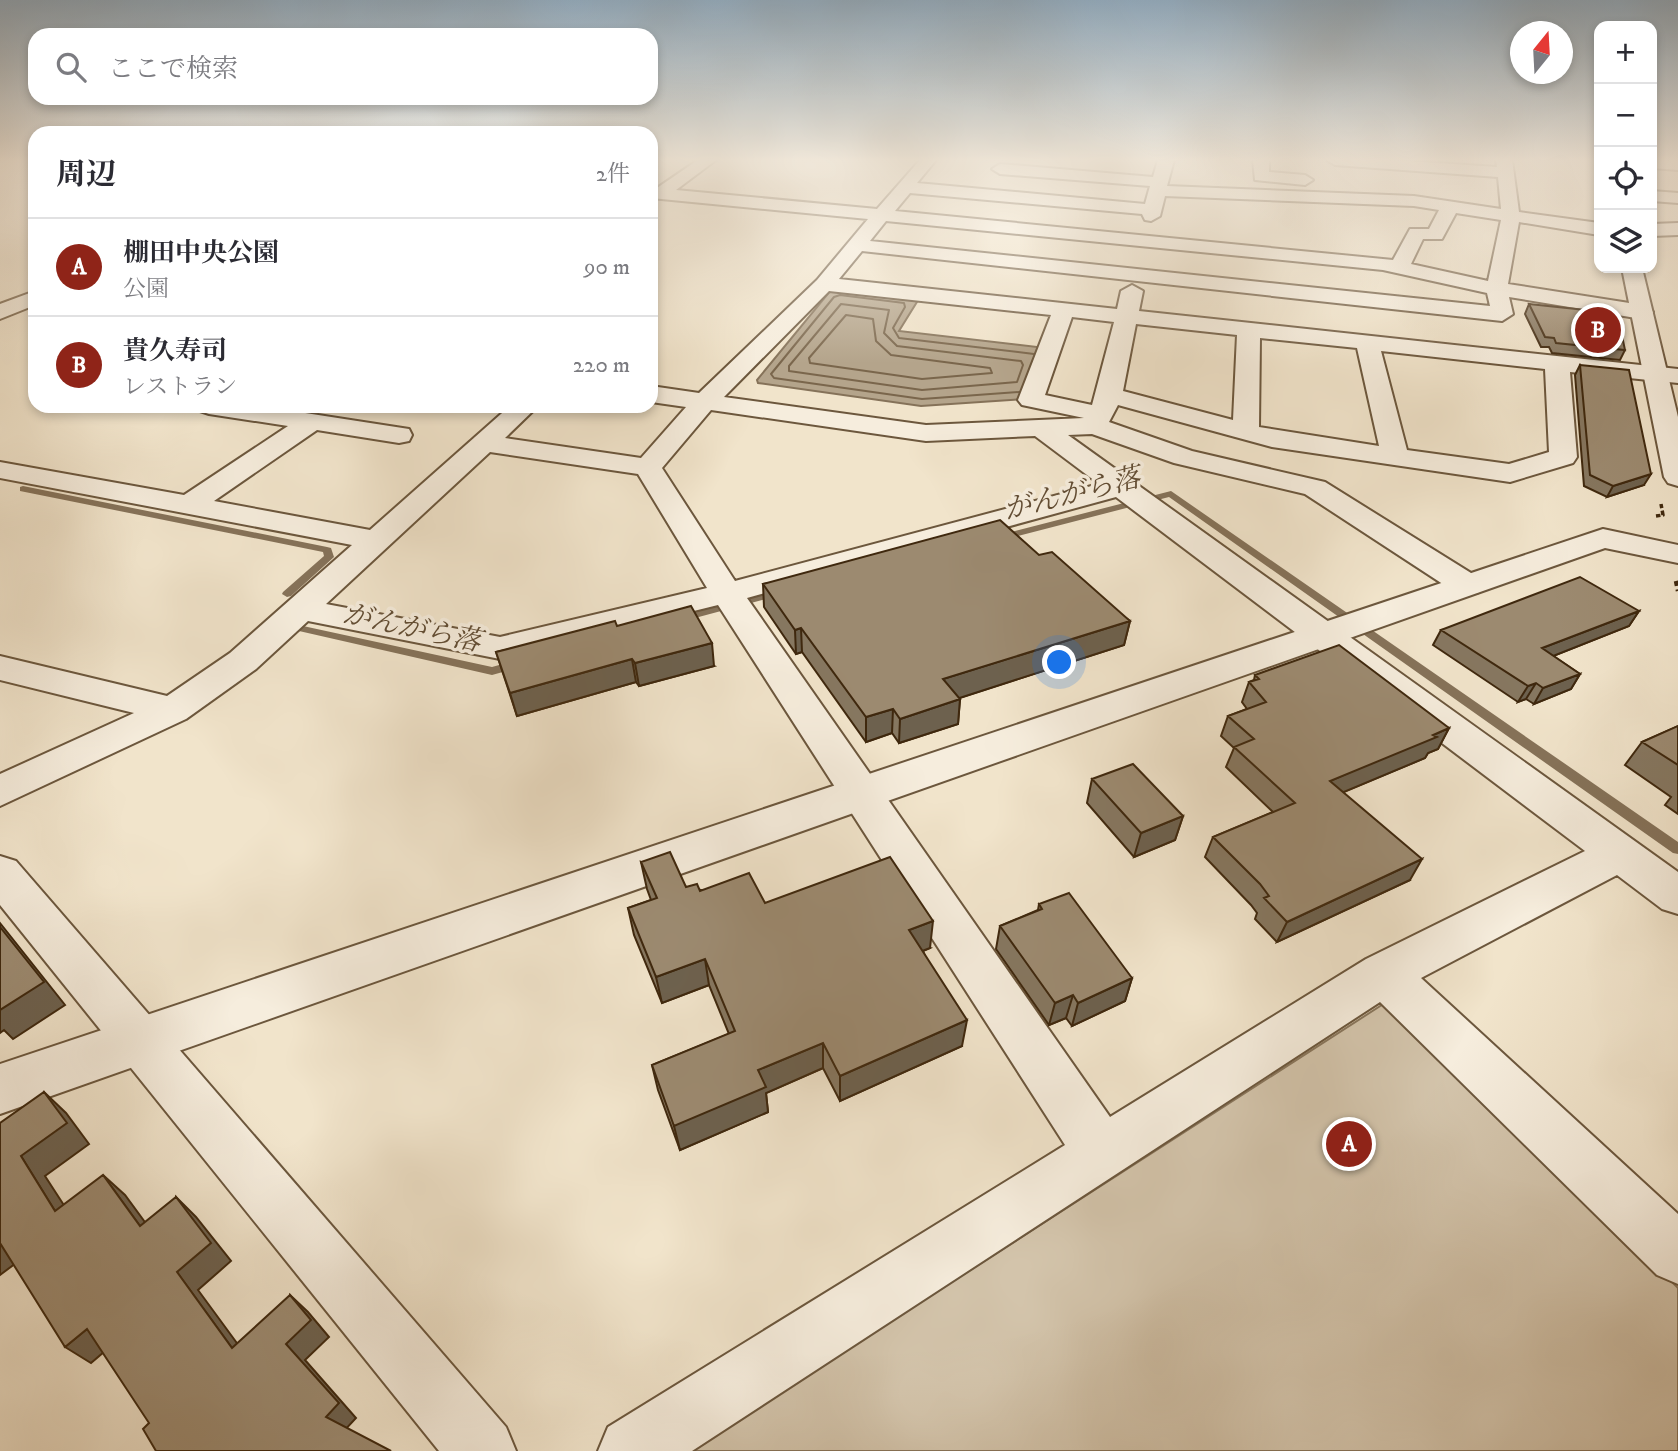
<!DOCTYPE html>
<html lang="ja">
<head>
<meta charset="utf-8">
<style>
  :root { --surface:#fff; --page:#f7f7f7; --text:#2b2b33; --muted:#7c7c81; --line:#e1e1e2; --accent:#8f2418 }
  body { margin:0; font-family:"IM FELL DW Pica","Noto Serif JP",serif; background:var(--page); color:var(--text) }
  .controls { position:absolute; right:21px; top:21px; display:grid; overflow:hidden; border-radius:14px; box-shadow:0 4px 10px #0003 }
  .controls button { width:63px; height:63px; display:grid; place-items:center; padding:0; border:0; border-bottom:2px solid var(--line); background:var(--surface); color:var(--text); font:35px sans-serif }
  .compass { position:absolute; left:1510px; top:21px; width:63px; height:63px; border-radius:50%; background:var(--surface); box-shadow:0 4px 10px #0003; rotate:18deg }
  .you { position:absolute; left:1060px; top:663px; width:24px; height:24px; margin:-18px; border:5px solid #fff; border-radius:50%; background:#1a73e8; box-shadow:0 0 0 10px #1a73e833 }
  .badge { display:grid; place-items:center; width:46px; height:46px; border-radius:50%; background:var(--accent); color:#fff; font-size:23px; font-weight:700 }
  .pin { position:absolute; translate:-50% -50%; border:4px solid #fff; box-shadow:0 2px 7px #0006 }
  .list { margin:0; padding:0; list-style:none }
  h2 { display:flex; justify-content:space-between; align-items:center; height:91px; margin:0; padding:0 28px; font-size:30px }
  h2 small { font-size:23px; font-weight:400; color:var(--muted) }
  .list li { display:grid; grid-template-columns:46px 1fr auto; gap:21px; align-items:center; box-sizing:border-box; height:98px; padding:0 28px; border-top:2px solid var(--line) }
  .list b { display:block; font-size:26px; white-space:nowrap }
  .list p { margin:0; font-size:23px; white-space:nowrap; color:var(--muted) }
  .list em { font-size:23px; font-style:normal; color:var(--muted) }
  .icon { flex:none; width:38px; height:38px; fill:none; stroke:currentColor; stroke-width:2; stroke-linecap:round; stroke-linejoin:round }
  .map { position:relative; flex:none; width:1678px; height:1451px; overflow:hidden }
  .search { position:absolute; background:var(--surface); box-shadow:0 4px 10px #0003; left:28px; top:28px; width:630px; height:77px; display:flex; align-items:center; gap:18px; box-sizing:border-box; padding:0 24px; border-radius:21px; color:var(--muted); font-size:26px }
  .panel { position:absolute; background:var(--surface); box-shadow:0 4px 10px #0003; left:28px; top:126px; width:630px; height:287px; border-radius:21px }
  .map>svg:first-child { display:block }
  .green { fill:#d3c4ab; stroke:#89765c; stroke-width:2 }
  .water { fill:#b4a48b; stroke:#857259; stroke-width:2 }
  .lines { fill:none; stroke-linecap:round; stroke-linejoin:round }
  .shore { stroke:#7a664c; stroke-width:2 }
  .stream { fill:#857259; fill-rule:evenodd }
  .minor-casing { stroke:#6c573d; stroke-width:4 }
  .tertiary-casing { stroke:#6c573d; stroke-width:4 }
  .path-far1 { stroke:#3f280e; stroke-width:3.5; stroke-dasharray:4.5 2.5; stroke-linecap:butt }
  .path { stroke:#3f280e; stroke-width:4.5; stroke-dasharray:5 3.5; stroke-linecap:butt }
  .minor { fill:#f6eddd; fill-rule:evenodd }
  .tertiary { fill:#f6eddd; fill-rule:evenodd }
  .wall { fill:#867760; stroke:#3f280e; stroke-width:2 }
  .shaded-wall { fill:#6d614e; stroke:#3f280e; stroke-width:2 }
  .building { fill:#9c8a70; stroke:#3f280e; stroke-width:2 }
  .labels { text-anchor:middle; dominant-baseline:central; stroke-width:7; stroke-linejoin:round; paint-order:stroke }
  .water-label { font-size:28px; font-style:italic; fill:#624d34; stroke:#f6eddd }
</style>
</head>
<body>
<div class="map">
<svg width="1678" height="1451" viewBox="0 0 1678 1451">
  <rect width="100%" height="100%" fill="#f1e4cb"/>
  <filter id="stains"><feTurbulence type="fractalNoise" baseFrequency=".00286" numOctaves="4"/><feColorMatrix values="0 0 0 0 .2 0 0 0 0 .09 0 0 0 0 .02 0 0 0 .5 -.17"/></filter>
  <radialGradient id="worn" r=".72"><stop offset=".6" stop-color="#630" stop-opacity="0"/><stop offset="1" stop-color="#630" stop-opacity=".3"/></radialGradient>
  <path class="green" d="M 1388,1001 L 1678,1288 L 1678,1451 L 689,1451 Z"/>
  <path class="water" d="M 831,290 L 920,297 L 899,331 L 1046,348 L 1027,399 L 921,406 L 758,383 L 757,380 Z"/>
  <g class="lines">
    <path class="shore" d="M 841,304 L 889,310 L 884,333 L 897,346 L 1021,361 L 1023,365 L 1017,382 L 922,390 L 789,371 L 789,366 Z
      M 846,315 L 873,319 L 876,341 L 891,355 L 990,368 L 992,373 L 922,379 L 810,363 L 809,358 Z
      M 1019,392 L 922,399 L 774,378 L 771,374 L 834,297 L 840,295 L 904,303 L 905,307 L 893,328 L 899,338 L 1034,354"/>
    <path class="stream" d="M 23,486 L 327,547 L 331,548 L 334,557 L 291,596 L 287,597 L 282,594 L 283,592 L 324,556 L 323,552 L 20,491 L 20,487 Z
      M 1171,491 L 1678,842 L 1678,854 L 1673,853 L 1169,497 L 1002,540 L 997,537 L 999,535 Z
      M 777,590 L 782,593 L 781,595 L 680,622 L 675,619 L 676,617 Z
      M 303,626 L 492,667 L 517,660 L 523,664 L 521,667 L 492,675 L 299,631 L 297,629 Z"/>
    <defs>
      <path id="minor" d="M 698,160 L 716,160 L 676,190 L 877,209 L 920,160 L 936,160 L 917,183 L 1145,204 L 1150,186 L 1000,174 L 992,169 L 1000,164 L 1153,177 L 1158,160 L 1174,160 L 1167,186 L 1414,196 L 1501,209 L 1498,177 L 1335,165 L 1327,160 L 1393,160 L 1497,167 L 1496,160 L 1512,160 L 1519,212 L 1599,223 L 1599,235 L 1519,222 L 1508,284 L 1642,305 L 1653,312 L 1650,317 L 1642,319 L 1509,297 L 1513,314 L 1502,321 L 862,251 L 839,279 L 1117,309 L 1121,291 L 1132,285 L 1143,291 L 1139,311 L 1678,369 L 1678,383 L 1570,372 L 1577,457 L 1573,463 L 1510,482 L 1272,447 L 1118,405 L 1109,422 L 1192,451 L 1325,482 L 1479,578 L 1483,585 L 1479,592 L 1467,595 L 1455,592 L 1305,494 L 1174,463 L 1092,434 L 1068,435 L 1678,872 L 1678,914 L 1662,909 L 1617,875 L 1421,978 L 1678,1214 L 1678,1284 L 1657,1275 L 1380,1002 L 692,1451 L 598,1451 L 608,1427 L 1065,1145 L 718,605 L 500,659 L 308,621 L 256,669 L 186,719 L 0,806 L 0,774 L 134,713 L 0,680 L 0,656 L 167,696 L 230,653 L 352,545 L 0,478 L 0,462 L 184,495 L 288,426 L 209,414 L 200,411 L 196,406 L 260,406 L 409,429 L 412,435 L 409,441 L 399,443 L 317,430 L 214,501 L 370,530 L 510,406 L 538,406 L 505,438 L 641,458 L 686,407 L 651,402 L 651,386 L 699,393 L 817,280 L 868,219 L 651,198 L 651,188 L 657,188 ZM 910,193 L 1142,214 L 1145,220 L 1151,221 L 1160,216 L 1165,196 L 1414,206 L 1439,210 L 1429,229 L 1410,229 L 1393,260 L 895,211 ZM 1456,213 L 1501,220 L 1488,281 L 1411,264 L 1423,239 L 1442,239 ZM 886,221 L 1383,270 L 1487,293 L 1490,306 L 870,241 ZM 829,291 L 1051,315 L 1018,400 L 1022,405 L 1084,418 L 926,425 L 724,397 ZM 1072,317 L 1114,322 L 1092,405 L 1045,395 ZM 1136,324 L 1237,335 L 1233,420 L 1123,391 ZM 1260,338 L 1357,348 L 1379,446 L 1259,427 ZM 1381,351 L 1545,369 L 1549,452 L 1509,464 L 1407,450 ZM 711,410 L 926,441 L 1035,436 L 1099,484 L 735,581 L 662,468 ZM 490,452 L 638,474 L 707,588 L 500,637 L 326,604 ZM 1116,497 L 1585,851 L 1366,959 L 1110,1117 L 747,598 Z
        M 1253,160 L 1269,160 L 1269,172 L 1305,175 L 1313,180 L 1305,185 L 1255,180 Z
        M 1652,160 L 1678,160 L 1678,170 L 1652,168 Z
        M 1652,191 L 1678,193 L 1678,203 L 1652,201 Z
        M 1678,223 L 1678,235 L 1652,236 L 1652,224 Z
        M 35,291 L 35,305 L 0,319 L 0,304 Z
        M 0,856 L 16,861 L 506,1427 L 516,1451 L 439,1451 L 0,905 Z"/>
      <path id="tertiary" d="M 1622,268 L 1642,268 L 1678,417 L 1678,486 L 1668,483 L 1664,477 Z
        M 1603,529 L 1678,545 L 1678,563 L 1605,548 L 0,1114 L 0,1064 Z"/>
    </defs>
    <use href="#minor" class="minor-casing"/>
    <use href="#tertiary" class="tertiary-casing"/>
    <path class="path-far1" d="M 1656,516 L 1663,515 L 1661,504"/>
    <path class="path" d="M 1676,581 L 1678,591"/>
    <use href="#minor" class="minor"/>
    <use href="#tertiary" class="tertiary"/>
  </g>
  <path class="wall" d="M 1529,304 L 1625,350 L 1620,360 L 1552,353 L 1549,347 L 1541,347 L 1525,314 Z
    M 1580,365 L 1644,485 L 1607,497 L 1584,486 L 1575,375 Z
    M 1039,555 L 1130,621 L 1124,645 L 959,698 L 960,699 L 958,724 L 899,743 L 892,733 L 866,742 L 802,652 L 796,654 L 764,607 L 763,584 Z
    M 1639,611 L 1629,626 L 1553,656 L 1580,674 L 1571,689 L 1534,704 L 1526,699 L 1518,702 L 1433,645 L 1441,630 Z
    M 617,626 L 714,666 L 639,686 L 636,682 L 517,716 L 496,652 Z
    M 1255,675 L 1449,728 L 1438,749 L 1428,753 L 1425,758 L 1343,792 L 1410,880 L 1277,942 L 1255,919 L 1257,913 L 1251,905 L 1205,857 L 1213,837 L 1273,812 L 1226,767 L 1234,748 L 1221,736 L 1228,716 L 1247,709 L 1242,702 L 1249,682 L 1254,680 Z
    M 1678,726 L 1678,814 L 1665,805 L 1671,797 L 1625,765 L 1642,742 Z
    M 1092,779 L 1183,816 L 1175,840 L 1134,857 L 1087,803 Z
    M 641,862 L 686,887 L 765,903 L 930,948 L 923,951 L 962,1046 L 840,1101 L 823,1068 L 766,1093 L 768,1112 L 680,1150 L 658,1090 L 652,1065 L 729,1034 L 709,985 L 662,1003 L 634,935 L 628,908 L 651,900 L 647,889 Z
    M 1039,904 L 1132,978 L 1125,1001 L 1072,1026 L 1066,1018 L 1049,1025 L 996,949 L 1000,926 L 1038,910 Z"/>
  <path class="shaded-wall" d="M 1651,474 L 1644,485 L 1607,497 L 1613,486 Z
    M 1639,611 L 1629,626 L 1533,664 L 1542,648 Z
    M 1130,621 L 1124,645 L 941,704 L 943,679 Z
    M 801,628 L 802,652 L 796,654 L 795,630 Z
    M 712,643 L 714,666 L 639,686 L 635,663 Z
    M 632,659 L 636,682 L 517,716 L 510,693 Z
    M 1580,674 L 1571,689 L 1534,704 L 1543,688 Z
    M 1536,683 L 1526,699 L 1518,702 L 1528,686 Z
    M 960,699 L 958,724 L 899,743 L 900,719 Z
    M 893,709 L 892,733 L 866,742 L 866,717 Z
    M 1449,728 L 1438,749 L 1428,753 L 1425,758 L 1320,802 L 1330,781 Z
    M 1183,816 L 1175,840 L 1134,857 L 1141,833 Z
    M 1422,859 L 1410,880 L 1277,942 L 1287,922 Z
    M 933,921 L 930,948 L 907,957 L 909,930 Z
    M 0,923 L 65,1005 L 13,1039 L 4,1030 L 0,1033 Z
    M 705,959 L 709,985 L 662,1003 L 656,977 Z
    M 1132,978 L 1125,1001 L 1072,1026 L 1078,1003 Z
    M 1073,995 L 1066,1018 L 1049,1025 L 1055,1003 Z
    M 967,1020 L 962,1046 L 840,1101 L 840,1076 Z
    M 823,1043 L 823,1068 L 766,1093 L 768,1112 L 680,1150 L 674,1126 L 758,1070 Z
    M 44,1092 L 66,1113 L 89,1144 L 45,1176 L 80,1230 L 55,1211 L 21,1156 Z
    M 103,1175 L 125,1195 L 161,1244 L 140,1226 Z
    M 176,1197 L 196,1217 L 231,1261 L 198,1290 L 253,1365 L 232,1348 L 177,1272 Z
    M 0,1241 L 24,1257 L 0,1275 Z
    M 290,1295 L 308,1312 L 329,1337 L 305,1360 L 356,1418 L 344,1431 L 326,1417 L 286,1344 Z
    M 87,1329 L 112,1345 L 91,1363 L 65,1347 Z"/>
  <path class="building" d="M 1529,304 L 1614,313 L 1620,326 L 1625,350 L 1556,343 L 1554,338 L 1545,337 Z
    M 1580,365 L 1629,370 L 1651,474 L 1613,486 L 1590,475 Z
    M 1000,520 L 1039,555 L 1052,552 L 1130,621 L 943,679 L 960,699 L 900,719 L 893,709 L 866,717 L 801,628 L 795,630 L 763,584 Z
    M 1580,577 L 1639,611 L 1542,648 L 1580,674 L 1543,688 L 1536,683 L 1528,686 L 1441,630 Z
    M 691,606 L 712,643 L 635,663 L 632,659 L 510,693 L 496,652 L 615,621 L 617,626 Z
    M 1339,645 L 1449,728 L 1433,735 L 1437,737 L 1330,781 L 1422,859 L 1287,922 L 1264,898 L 1269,896 L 1260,884 L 1213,837 L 1295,803 L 1234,747 L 1254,739 L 1228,716 L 1266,702 L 1249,682 L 1259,679 L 1255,675 Z
    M 1678,726 L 1678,765 L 1642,742 Z
    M 1133,764 L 1183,816 L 1141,833 L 1092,779 Z
    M 670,852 L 686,887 L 697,884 L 700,891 L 749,873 L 765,903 L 890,857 L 933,921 L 909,930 L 967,1020 L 840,1076 L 823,1043 L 758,1070 L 766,1087 L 674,1126 L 652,1065 L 735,1031 L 705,959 L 656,977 L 628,908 L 657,898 L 641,862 Z
    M 1069,893 L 1132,978 L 1078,1003 L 1073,995 L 1055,1003 L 1000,926 L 1042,909 L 1039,904 Z
    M 0,927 L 44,982 L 0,1010 Z
    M 44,1092 L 67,1123 L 21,1156 L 55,1211 L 103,1175 L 140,1226 L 176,1197 L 211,1243 L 177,1272 L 232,1348 L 290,1295 L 311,1320 L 286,1344 L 339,1403 L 326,1417 L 391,1451 L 156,1451 L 143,1429 L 149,1423 L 87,1329 L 65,1347 L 0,1243 L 0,1123 Z"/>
  <linearGradient id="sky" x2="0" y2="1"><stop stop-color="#93aec3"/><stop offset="0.44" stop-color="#f9f3e8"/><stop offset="1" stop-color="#f9f3e8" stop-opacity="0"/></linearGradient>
  <rect width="1678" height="363" fill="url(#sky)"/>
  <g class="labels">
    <g class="water-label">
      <text transform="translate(1072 494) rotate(-14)">がんがら落</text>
      <text transform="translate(412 628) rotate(12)">がんがら落</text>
    </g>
  </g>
  <rect width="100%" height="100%" filter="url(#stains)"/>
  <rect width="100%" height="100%" fill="url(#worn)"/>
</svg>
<div class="controls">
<button>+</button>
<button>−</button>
<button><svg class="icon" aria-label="locate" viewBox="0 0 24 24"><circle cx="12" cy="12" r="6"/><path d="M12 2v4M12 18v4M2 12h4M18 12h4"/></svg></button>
<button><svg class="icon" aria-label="layers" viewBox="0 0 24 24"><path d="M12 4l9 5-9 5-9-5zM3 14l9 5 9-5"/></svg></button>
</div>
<svg class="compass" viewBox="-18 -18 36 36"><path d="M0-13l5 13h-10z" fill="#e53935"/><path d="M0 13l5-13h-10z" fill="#7c7c81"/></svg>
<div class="you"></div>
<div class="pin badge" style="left:1349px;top:1144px">A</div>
<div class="pin badge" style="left:1598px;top:330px">B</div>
<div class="search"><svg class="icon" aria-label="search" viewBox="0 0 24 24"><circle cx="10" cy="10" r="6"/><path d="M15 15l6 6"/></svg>ここで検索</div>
<section class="panel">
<h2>周辺<small>2件</small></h2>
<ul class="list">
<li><span class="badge">A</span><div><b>棚田中央公園</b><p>公園</p></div><em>90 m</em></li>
<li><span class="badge">B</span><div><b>貴久寿司</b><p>レストラン</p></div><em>220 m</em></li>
</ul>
</section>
</div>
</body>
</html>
